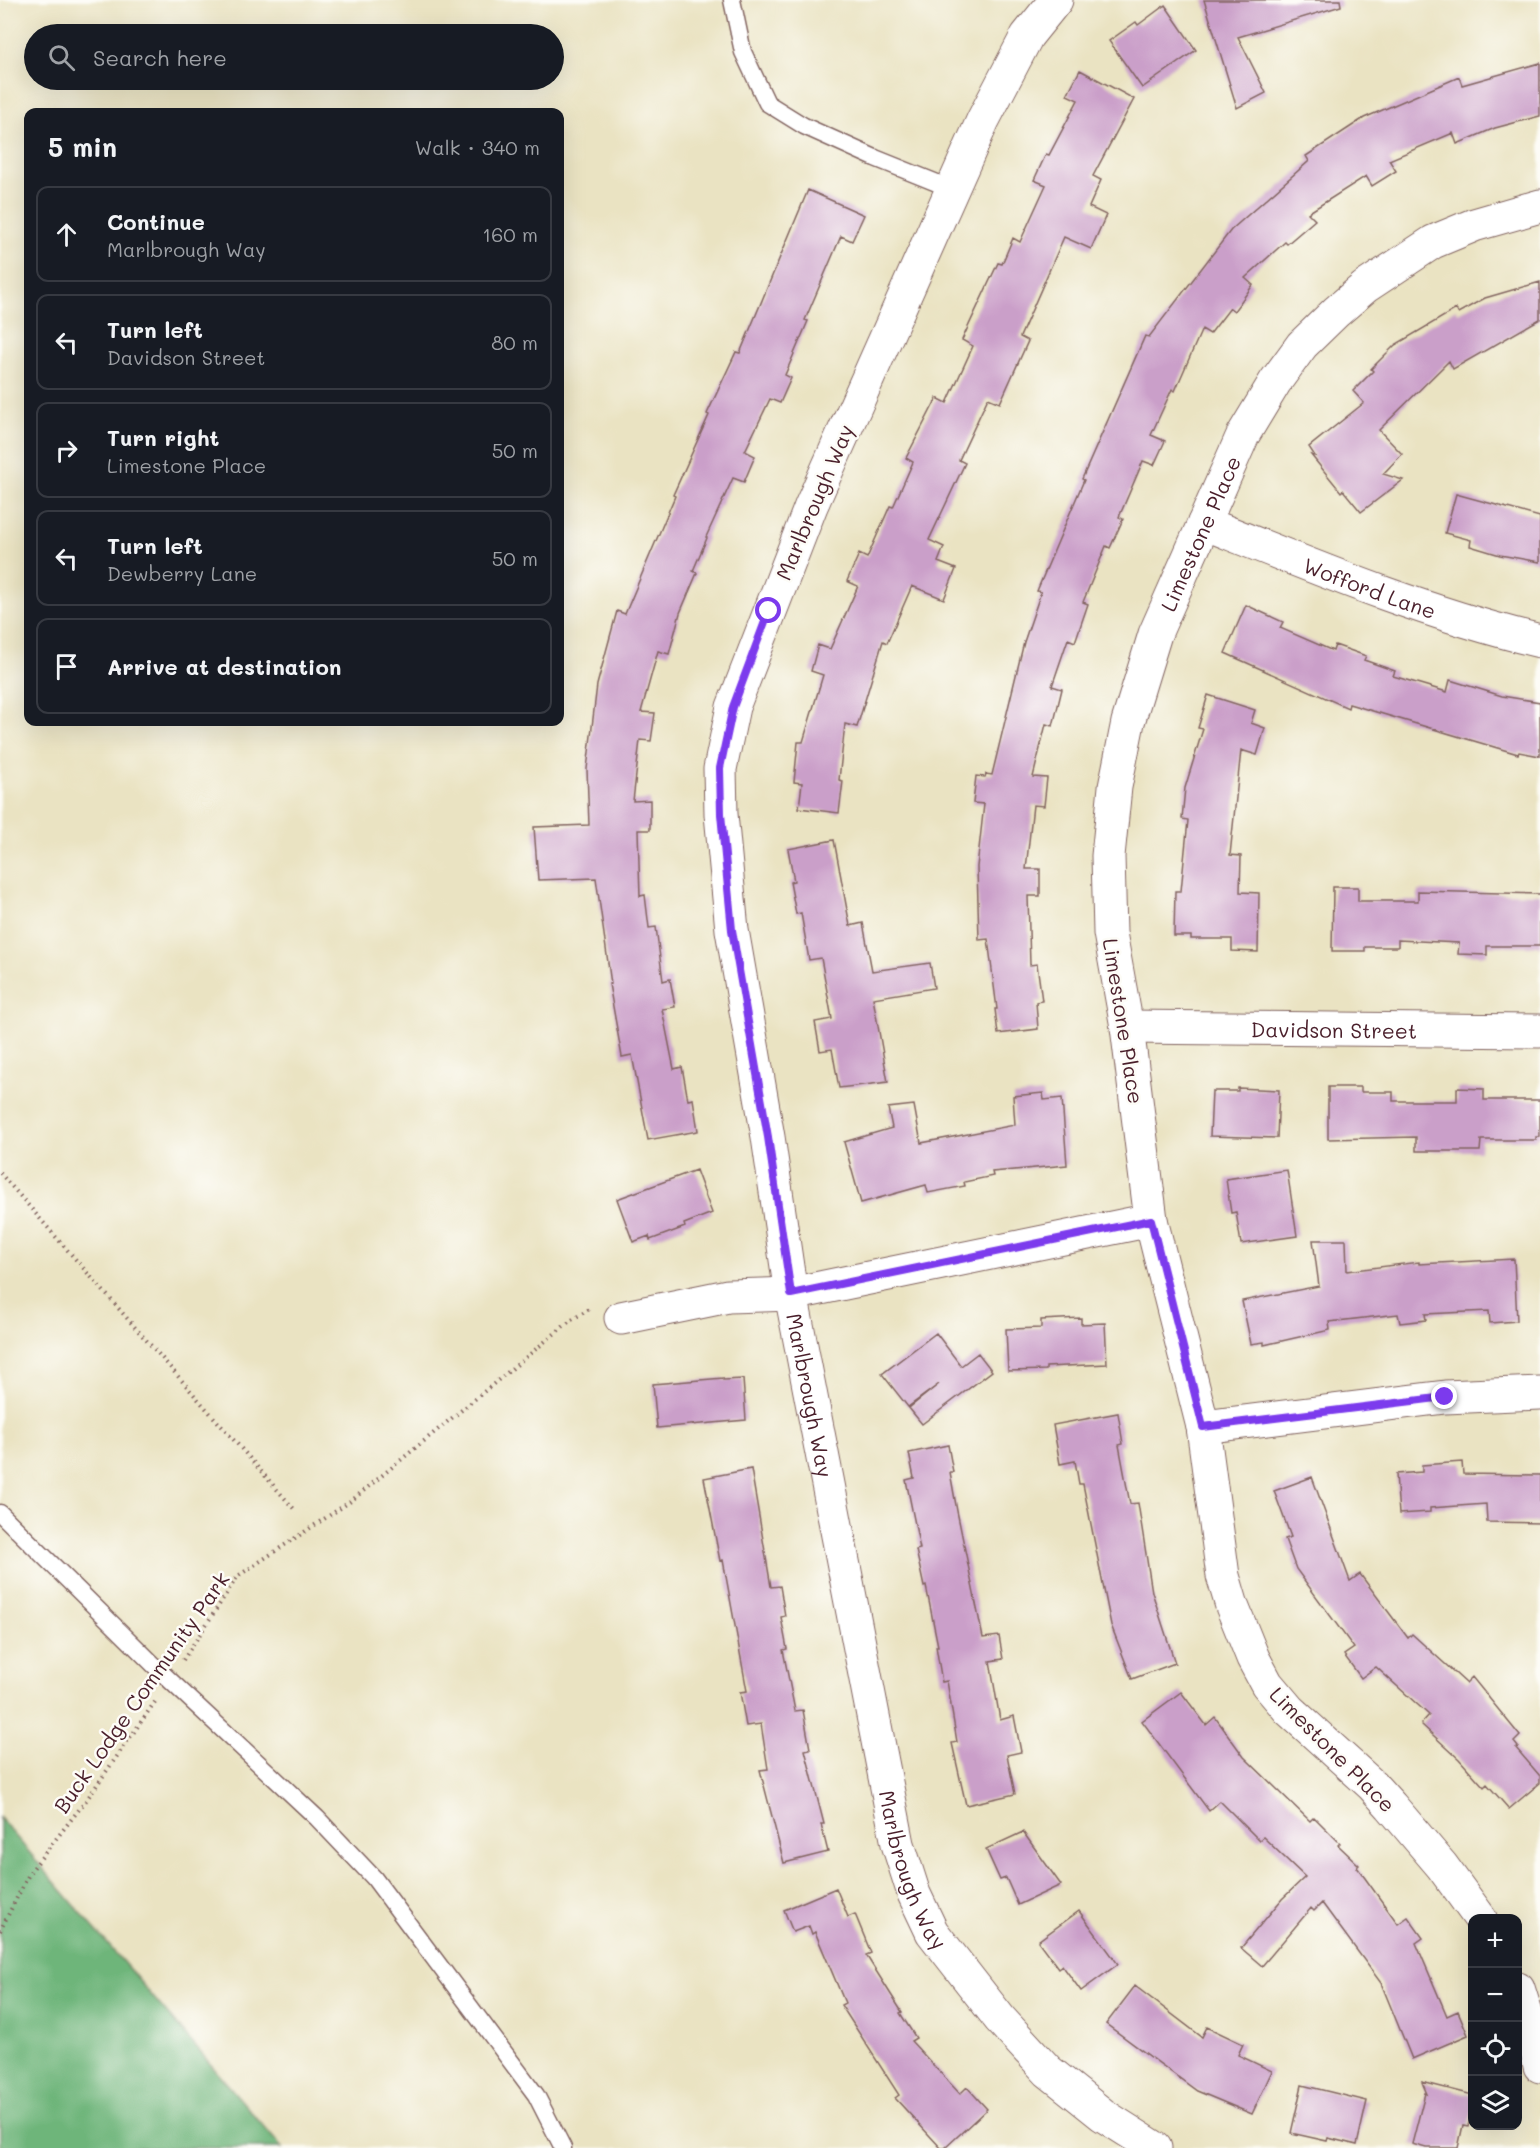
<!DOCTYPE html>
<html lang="en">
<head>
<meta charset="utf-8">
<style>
  :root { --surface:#171b24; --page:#20242c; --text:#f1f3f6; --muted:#9ea1a6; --line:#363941 }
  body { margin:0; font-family:Mali,sans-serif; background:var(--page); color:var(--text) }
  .controls { position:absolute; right:18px; bottom:18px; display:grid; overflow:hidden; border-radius:12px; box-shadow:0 6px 24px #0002 }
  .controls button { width:54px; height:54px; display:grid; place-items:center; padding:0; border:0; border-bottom:2px solid var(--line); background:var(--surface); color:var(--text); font:30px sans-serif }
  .stop { position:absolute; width:18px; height:18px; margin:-14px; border:4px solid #7c3aed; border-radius:50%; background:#fff }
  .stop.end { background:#7c3aed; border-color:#fff; box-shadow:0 2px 6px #0008 }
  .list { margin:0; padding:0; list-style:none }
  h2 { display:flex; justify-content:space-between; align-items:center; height:78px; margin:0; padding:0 24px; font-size:26px }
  h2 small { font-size:20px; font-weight:400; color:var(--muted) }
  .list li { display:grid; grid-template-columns:39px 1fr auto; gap:18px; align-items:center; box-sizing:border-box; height:96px; margin:0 12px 12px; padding:0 12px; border:2px solid var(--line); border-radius:12px }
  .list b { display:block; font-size:22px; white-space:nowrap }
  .list p { margin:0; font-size:20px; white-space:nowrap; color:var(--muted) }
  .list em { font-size:20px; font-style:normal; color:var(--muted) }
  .icon { flex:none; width:33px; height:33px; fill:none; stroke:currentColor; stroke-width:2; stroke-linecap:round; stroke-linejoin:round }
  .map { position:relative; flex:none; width:1540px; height:2148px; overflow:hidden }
  .search { position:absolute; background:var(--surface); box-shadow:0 6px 24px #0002; left:24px; top:24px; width:540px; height:66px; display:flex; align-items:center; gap:15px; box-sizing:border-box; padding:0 21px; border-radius:33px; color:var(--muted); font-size:22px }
  .panel { position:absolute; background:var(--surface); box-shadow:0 6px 24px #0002; left:24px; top:108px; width:540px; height:618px; border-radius:12px }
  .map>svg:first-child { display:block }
  .forest { fill:#6eb57a; stroke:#5c6a52; stroke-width:1.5 }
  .building { fill:#ca9fc9 }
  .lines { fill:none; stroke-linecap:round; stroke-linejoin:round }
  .service-casing { stroke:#826460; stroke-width:19 }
  .minor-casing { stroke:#826460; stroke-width:35 }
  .path { stroke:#826460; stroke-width:4; stroke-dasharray:1.5 4.5; stroke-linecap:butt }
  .service { stroke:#fff; stroke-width:16 }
  .minor { stroke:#fff; stroke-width:33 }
  .route { stroke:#7c3aed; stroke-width:8 }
  .labels { text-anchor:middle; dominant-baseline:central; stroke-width:5; stroke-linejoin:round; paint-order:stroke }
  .street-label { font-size:21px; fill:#4a1f2b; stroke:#fdfcf7 }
</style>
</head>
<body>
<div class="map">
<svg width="1540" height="2148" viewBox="0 0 1540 2148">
  <rect width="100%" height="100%" fill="#fdfcf7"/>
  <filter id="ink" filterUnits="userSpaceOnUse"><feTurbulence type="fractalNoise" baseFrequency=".0167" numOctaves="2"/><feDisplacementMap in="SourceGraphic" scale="12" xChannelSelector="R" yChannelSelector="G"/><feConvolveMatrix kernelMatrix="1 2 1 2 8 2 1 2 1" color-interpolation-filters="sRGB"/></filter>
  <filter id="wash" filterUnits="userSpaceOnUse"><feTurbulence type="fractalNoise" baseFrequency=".008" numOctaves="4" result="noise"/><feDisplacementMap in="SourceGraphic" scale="24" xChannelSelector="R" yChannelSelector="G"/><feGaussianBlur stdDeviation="1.35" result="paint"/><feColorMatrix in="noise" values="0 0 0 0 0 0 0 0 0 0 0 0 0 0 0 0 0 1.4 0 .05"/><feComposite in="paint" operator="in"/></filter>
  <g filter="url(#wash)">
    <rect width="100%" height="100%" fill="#eae3c2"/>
    <path class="forest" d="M 0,1818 L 282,2148 L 0,2148 Z"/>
    <g id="blocks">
      <path class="building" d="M 1204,0 L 1340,0 L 1341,6 L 1238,37 L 1266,93 L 1237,108 Z
        M 1165,5 L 1196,50 L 1142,88 L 1109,41 L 1136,22 L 1138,25 Z
        M 1540,63 L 1540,116 L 1495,128 L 1457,144 L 1453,133 L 1389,160 L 1396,171 L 1372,186 L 1366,176 L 1308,213 L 1315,220 L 1287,244 L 1285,242 L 1245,278 L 1253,285 L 1234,311 L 1230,308 L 1210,334 L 1202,329 L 1175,391 L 1172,389 L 1151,435 L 1165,441 L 1154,465 L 1143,461 L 1119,517 L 1123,519 L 1110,548 L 1106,546 L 1083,602 L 1088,604 L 1075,642 L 1068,639 L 1052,686 L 1062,689 L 1053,726 L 1046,724 L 1033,777 L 1047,778 L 1044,806 L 1033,805 L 1026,869 L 1040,869 L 1040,896 L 1028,896 L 1030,965 L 1037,964 L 1042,1001 L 1036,1002 L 1038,1029 L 998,1034 L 995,1009 L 997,1009 L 988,939 L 979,940 L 977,867 L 984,804 L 973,803 L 976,776 L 985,777 L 986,774 L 992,775 L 1024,642 L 1041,592 L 1037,591 L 1084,480 L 1082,479 L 1145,336 L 1149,337 L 1231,230 L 1309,161 L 1306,156 L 1364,118 L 1459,77 L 1462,85 Z
        M 1080,70 L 1134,99 L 1093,176 L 1101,180 L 1089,207 L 1106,215 L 1091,249 L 1064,237 L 1020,337 L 1028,341 L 1000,403 L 988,398 L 959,460 L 965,463 L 929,540 L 944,547 L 938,562 L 956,569 L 944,599 L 912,586 L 887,643 L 883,641 L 857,727 L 845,724 L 839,780 L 843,781 L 839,813 L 799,808 L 802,783 L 794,782 L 798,742 L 803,742 L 823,675 L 811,671 L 818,645 L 830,649 L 858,586 L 847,581 L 859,554 L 867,558 L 890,506 L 893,507 L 913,462 L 906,458 L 937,398 L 947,403 L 973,346 L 962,340 L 998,263 L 1002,264 L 1013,238 L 1020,242 L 1046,185 L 1034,180 L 1046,154 L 1049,155 L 1078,100 L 1067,95 Z
        M 808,190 L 864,215 L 852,241 L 841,236 L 805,320 L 808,321 L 785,375 L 791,378 L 780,403 L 770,399 L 745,451 L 755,456 L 744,482 L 733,478 L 706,537 L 707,538 L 693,571 L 697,573 L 680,613 L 669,654 L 658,651 L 641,712 L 655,713 L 651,741 L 640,740 L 633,801 L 650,800 L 650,830 L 638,830 L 640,896 L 645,895 L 649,928 L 656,927 L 663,981 L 670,979 L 675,1007 L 662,1009 L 674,1069 L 682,1067 L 688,1100 L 693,1099 L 698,1131 L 648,1140 L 632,1055 L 622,1057 L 609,984 L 611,984 L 596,878 L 538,880 L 534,827 L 589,825 L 587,769 L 597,685 L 617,611 L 625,614 L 675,496 L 673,495 L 709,415 L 707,414 L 736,352 L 740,353 Z
        M 1540,282 L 1540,319 L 1453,369 L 1449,361 L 1379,430 L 1402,454 L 1383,474 L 1403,480 L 1361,512 L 1343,490 L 1341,492 L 1311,455 L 1315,456 L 1309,447 L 1364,403 L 1353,391 L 1373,371 L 1371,369 L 1395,345 L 1456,309 L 1458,313 L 1485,298 Z
        M 1456,494 L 1540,517 L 1540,562 L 1500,555 L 1470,546 L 1471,540 L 1445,533 Z
        M 1246,605 L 1283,622 L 1280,628 L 1333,651 L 1335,645 L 1366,656 L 1364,660 L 1395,671 L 1393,676 L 1447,692 L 1450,680 L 1502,696 L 1540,702 L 1540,756 L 1519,752 L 1518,754 L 1349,704 L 1348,708 L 1225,653 Z
        M 1208,695 L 1255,710 L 1251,723 L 1265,728 L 1257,755 L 1241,750 L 1230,855 L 1241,856 L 1240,892 L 1259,893 L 1258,952 L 1232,951 L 1232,939 L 1191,939 L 1191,936 L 1174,936 L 1175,891 L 1181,891 L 1188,820 L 1182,819 L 1185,788 L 1203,729 L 1198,728 Z
        M 834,840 L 850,926 L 863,923 L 872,971 L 930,963 L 934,988 L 873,998 L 888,1082 L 839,1088 L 832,1049 L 820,1051 L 815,1022 L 832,1019 L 821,958 L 809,960 L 801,913 L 796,914 L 790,882 L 794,881 L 788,849 Z
        M 1333,887 L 1358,887 L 1358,901 L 1418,901 L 1418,891 L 1540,894 L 1540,946 L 1487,946 L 1487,955 L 1458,954 L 1459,943 L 1398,940 L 1398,947 L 1365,947 L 1365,951 L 1332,951 Z
        M 1328,1087 L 1361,1087 L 1361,1092 L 1393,1092 L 1393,1101 L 1457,1101 L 1457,1088 L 1484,1089 L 1484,1100 L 1540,1100 L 1540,1137 L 1536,1137 L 1536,1140 L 1481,1140 L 1480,1151 L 1416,1151 L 1416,1137 L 1328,1139 Z
        M 1238,1088 L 1279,1090 L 1277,1138 L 1210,1136 L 1212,1091 L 1238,1091 Z
        M 1043,1093 L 1044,1100 L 1062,1098 L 1067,1165 L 992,1172 L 993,1176 L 964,1182 L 965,1186 L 928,1193 L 926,1185 L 861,1203 L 844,1142 L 892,1128 L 888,1108 L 914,1105 L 921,1143 L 1015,1125 L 1013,1096 Z
        M 696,1170 L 712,1213 L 684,1224 L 685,1227 L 650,1240 L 649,1236 L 633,1242 L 617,1199 Z
        M 1287,1170 L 1297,1236 L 1241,1244 L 1236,1212 L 1231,1213 L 1226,1179 Z
        M 1313,1240 L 1346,1240 L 1347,1271 L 1419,1262 L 1419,1264 L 1514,1259 L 1517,1321 L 1490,1323 L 1489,1311 L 1425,1314 L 1426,1320 L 1400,1323 L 1398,1314 L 1329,1322 L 1330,1330 L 1264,1345 L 1264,1342 L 1251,1344 L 1242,1301 L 1319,1286 Z
        M 1081,1318 L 1081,1324 L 1105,1323 L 1107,1364 L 1046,1367 L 1046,1370 L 1008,1371 L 1006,1329 L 1041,1328 L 1041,1320 Z
        M 936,1333 L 961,1366 L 978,1353 L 992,1371 L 922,1424 L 909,1408 L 939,1384 L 908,1407 L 882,1374 Z
        M 723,1378 L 723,1380 L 743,1379 L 746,1420 L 657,1428 L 653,1384 Z
        M 1118,1413 L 1123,1444 L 1119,1445 L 1130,1504 L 1138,1503 L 1152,1592 L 1175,1663 L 1132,1679 L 1111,1625 L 1083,1484 L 1079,1484 L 1075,1461 L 1060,1464 L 1053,1425 Z
        M 948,1445 L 953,1472 L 950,1472 L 957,1511 L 983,1638 L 999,1636 L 1003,1659 L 990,1661 L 1000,1720 L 1014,1716 L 1021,1752 L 1007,1755 L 1015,1794 L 966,1805 L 952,1743 L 957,1742 L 947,1681 L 942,1682 L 936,1646 L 938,1646 L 926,1586 L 924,1587 L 916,1550 L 920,1549 L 906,1480 L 914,1478 L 909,1453 Z
        M 1462,1462 L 1463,1474 L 1540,1475 L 1540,1523 L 1487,1522 L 1486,1504 L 1430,1508 L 1430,1512 L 1399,1514 L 1396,1474 L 1422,1472 L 1422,1465 Z
        M 751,1469 L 771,1587 L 780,1586 L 785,1616 L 781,1617 L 787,1649 L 783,1650 L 795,1711 L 803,1710 L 810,1749 L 805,1750 L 824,1824 L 821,1824 L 828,1852 L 784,1863 L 760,1770 L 768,1769 L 761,1724 L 746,1726 L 740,1692 L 747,1691 L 723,1560 L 720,1561 L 704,1478 Z
        M 1312,1477 L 1350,1581 L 1360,1574 L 1408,1638 L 1412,1634 L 1466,1683 L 1472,1677 L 1520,1736 L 1514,1742 L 1518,1747 L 1516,1748 L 1540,1776 L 1540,1783 L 1509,1809 L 1487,1784 L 1484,1787 L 1459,1759 L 1421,1724 L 1429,1715 L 1376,1667 L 1361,1678 L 1344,1655 L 1354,1648 L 1296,1569 L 1285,1539 L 1291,1537 L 1274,1491 Z
        M 1181,1692 L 1206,1725 L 1215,1717 L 1244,1757 L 1310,1821 L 1314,1817 L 1340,1843 L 1338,1845 L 1359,1865 L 1357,1867 L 1398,1924 L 1408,1917 L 1423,1938 L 1416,1943 L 1447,2016 L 1458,2011 L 1468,2035 L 1412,2059 L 1381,1983 L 1322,1903 L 1314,1911 L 1311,1908 L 1262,1966 L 1241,1948 L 1282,1899 L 1305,1877 L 1263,1837 L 1259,1840 L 1220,1801 L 1209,1811 L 1142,1721 Z
        M 1023,1832 L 1061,1885 L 1018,1905 L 1006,1878 L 1000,1880 L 986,1849 Z
        M 836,1888 L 848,1917 L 855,1914 L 871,1953 L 866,1955 L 902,2012 L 900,2013 L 916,2038 L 911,2041 L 960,2094 L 967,2087 L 987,2109 L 945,2148 L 941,2148 L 895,2098 L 899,2095 L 841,2005 L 845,2003 L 815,1932 L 812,1934 L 809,1926 L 793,1932 L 784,1910 Z
        M 1079,1911 L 1118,1964 L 1081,1991 L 1062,1965 L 1058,1968 L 1038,1941 Z
        M 1135,1986 L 1202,2037 L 1207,2027 L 1243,2044 L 1238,2055 L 1272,2071 L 1252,2114 L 1197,2091 L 1106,2024 Z
        M 1422,2082 L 1473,2095 L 1473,2109 L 1468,2126 L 1463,2125 L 1458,2148 L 1426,2148 L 1412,2144 L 1425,2093 L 1427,2094 Z
        M 1302,2085 L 1367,2101 L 1357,2145 L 1328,2138 L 1327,2141 L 1291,2133 Z"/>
    </g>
  </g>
  <g filter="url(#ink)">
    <use href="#blocks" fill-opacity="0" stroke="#826460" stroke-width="1.5"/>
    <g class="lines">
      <defs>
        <path id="service" d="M 732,0 L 743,52 L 767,103 L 804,126 L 875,158 L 952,189
          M 0,1513 L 161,1672 L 317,1818 L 374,1878 L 536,2095 L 563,2148"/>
        <g id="minor">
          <path id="s1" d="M 1056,0 L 1027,36 L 983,120 L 811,506 L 733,707 L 720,769 L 721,814 L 732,930 L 768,1137 L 791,1294 L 898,1844 L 914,1894 L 932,1932 L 1000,2019 L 1048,2071 L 1103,2115 L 1155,2148"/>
          <path id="s2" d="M 1204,523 C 1314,567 1424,613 1540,641"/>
          <path id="s3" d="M 1127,1027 L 1540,1031"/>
          <path d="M 621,1318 L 728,1296 L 791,1294 L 1151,1220"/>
          <path d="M 1203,1427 L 1445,1397 L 1540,1393"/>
          <path id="s4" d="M 1480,1918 L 1442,1866 L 1391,1806 L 1372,1785 L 1289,1710 L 1267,1684 L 1253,1658 L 1232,1606 L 1223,1576 L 1203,1427 L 1151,1220 L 1127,1027 L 1110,933 L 1108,856 L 1115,787 L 1128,722 L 1155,634 L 1243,435 L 1275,382 L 1302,345 L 1336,312 L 1365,287 L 1433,242 L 1474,225 L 1540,206"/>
          <path d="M 1518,1988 L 1533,2036 L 1540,2066"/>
        </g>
      </defs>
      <use href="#service" class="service-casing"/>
      <use href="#minor" class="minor-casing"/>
      <path class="path" d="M 0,1173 L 295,1510
        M 183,1660 L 238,1576 L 351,1501 L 570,1321 L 591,1308
        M 0,1931 L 30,1872 L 85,1802 L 157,1699"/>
      <use href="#service" class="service"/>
      <use href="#minor" class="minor"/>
    </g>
  </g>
  <g class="lines" filter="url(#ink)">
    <path class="route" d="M 769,611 L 733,707 L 720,768 L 721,814 L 732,930 L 768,1137 L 791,1294 L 1151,1220 L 1203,1427 L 1445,1397"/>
  </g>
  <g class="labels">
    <g class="street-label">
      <text transform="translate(814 502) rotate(-67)">Marlbrough Way</text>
      <text stroke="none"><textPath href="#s4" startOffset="1503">Limestone Place</textPath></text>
      <text stroke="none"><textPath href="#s2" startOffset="178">Wofford Lane</textPath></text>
      <text transform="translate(1124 1021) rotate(81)">Limestone Place</text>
      <text stroke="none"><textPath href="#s3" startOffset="207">Davidson Street</textPath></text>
      <text stroke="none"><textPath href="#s1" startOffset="1476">Marlbrough Way</textPath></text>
      <text transform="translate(141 1692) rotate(-55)">Buck Lodge Community Park</text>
      <text transform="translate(1333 1749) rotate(45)">Limestone Place</text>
      <text stroke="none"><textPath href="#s1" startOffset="1962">Marlbrough Way</textPath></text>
    </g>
  </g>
</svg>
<div class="controls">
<button>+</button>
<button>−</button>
<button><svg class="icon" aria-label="locate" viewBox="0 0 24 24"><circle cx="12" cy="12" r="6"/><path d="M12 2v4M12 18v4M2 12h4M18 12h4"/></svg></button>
<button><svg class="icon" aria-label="layers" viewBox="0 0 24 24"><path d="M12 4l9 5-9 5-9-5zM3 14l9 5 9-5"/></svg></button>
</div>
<div class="stop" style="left:769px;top:611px"></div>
<div class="stop end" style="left:1445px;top:1397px"></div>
<div class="search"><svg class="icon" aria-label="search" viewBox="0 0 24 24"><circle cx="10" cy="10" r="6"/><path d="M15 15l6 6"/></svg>Search here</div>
<section class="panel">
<h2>5 min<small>Walk · 340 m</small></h2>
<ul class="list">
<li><svg class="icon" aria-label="ahead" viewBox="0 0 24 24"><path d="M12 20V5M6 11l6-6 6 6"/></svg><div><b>Continue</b><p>Marlbrough Way</p></div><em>160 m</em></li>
<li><svg class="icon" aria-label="left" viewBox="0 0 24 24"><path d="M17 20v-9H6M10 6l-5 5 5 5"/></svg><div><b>Turn left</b><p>Davidson Street</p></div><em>80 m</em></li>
<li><svg class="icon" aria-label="right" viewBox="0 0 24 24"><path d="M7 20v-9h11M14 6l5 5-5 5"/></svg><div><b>Turn right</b><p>Limestone Place</p></div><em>50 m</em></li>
<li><svg class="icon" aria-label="left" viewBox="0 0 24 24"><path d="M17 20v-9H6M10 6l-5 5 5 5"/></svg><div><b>Turn left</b><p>Dewberry Lane</p></div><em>50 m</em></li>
<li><svg class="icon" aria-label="arrive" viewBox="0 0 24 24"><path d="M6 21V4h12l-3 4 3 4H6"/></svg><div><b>Arrive at destination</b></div></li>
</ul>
</section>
</div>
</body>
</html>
